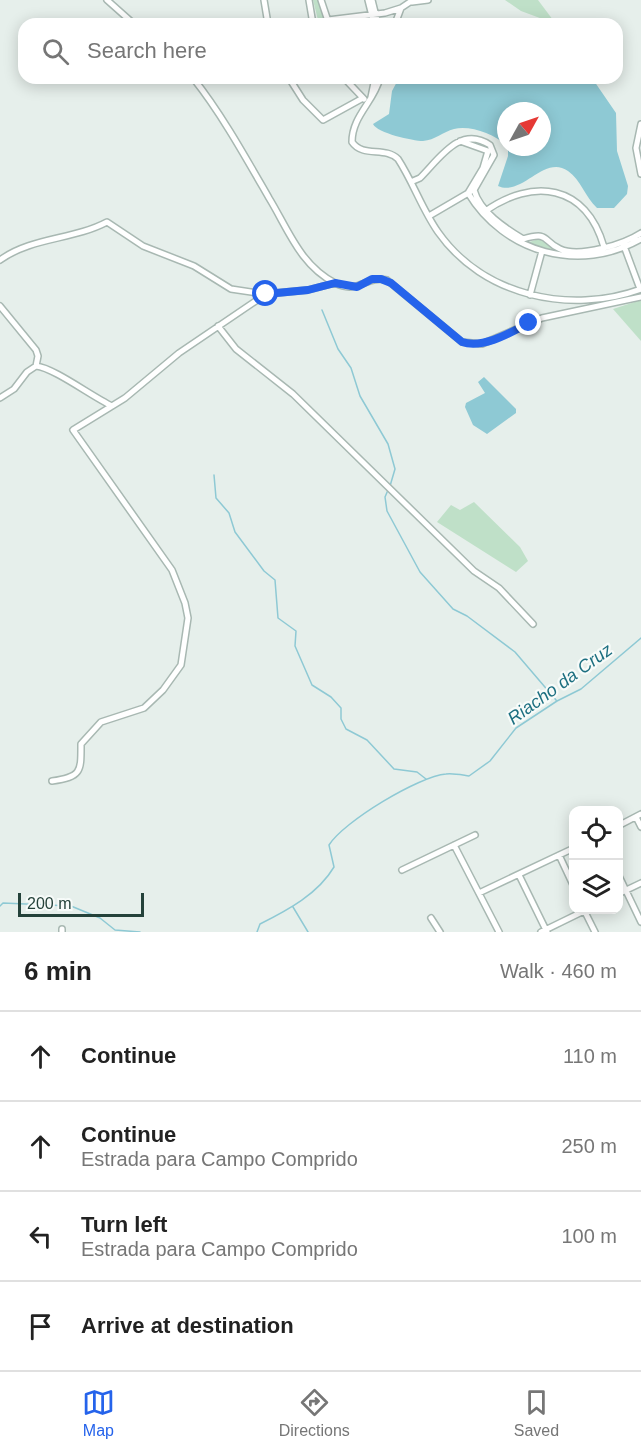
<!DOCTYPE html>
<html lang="en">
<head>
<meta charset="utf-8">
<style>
  :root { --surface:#fff; --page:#f2f2f2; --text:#222; --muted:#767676; --line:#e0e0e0; --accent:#2563eb }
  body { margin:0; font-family:Helvetica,sans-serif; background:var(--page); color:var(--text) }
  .controls { position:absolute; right:18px; bottom:18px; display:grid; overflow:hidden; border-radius:12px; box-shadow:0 3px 15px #0003 }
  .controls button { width:54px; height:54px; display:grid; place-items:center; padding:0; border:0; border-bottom:2px solid var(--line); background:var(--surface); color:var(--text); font:30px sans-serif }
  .compass { position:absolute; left:497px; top:102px; width:54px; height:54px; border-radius:50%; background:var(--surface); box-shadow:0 3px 15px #0003; rotate:50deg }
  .scale { position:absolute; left:18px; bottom:15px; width:126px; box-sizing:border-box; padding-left:6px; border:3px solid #24423a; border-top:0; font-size:16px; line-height:21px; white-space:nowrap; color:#24423a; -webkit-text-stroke:4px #f7fbf9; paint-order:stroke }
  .stop { position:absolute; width:18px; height:18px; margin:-14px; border:4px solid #2563eb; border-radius:50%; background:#fff }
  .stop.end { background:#2563eb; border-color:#fff; box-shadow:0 2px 6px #0008 }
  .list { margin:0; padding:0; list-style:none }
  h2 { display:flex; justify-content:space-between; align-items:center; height:78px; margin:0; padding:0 24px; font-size:26px }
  h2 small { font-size:20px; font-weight:400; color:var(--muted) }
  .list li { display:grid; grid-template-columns:39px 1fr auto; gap:18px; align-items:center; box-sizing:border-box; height:90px; padding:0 24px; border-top:2px solid var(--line) }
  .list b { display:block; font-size:22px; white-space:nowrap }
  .list p { margin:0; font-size:20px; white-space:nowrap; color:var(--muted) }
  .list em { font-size:20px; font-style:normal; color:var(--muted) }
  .icon { flex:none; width:33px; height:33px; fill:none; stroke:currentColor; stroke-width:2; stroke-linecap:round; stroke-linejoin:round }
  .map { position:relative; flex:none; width:641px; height:932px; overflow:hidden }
  .search { position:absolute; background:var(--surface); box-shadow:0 3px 15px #0003; left:18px; right:18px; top:18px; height:66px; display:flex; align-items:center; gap:15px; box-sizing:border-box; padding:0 21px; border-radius:18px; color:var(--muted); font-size:22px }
  .sheet { height:438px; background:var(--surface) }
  nav { display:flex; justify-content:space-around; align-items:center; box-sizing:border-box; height:84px; border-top:2px solid var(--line); background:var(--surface); font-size:16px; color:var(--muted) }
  nav a { display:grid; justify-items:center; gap:3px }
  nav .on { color:var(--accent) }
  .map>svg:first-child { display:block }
  .green { fill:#bfe0c8 }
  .water { fill:#8ec9d4 }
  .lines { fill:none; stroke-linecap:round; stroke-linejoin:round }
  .stream { stroke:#8ec9d4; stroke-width:1.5 }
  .minor-casing { stroke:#a8b8b2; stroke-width:8 }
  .minor { stroke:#fff; stroke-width:5 }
  .route { stroke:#2563eb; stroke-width:8 }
  .labels { text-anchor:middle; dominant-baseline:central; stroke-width:4.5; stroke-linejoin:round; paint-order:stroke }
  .water-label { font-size:18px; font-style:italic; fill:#1c6f80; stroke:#f7fbf9 }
</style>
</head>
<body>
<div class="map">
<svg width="641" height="932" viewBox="0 0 641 932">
  <rect width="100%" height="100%" fill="#e6efeb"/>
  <path class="green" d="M 313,0 L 319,0 L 328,24 L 319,24 Z
    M 505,0 L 538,0 L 556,24 L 521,11 Z
    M 542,238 L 557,250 L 556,252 L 526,243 Z
    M 641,300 L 641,341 L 613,309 Z
    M 474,502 L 520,547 L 528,561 L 516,572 L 437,522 L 451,505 L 460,510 Z"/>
  <path class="water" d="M 399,78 L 592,78 L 616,113 L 617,151 L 628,186 L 627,194 L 614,208 L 597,208 C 585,197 581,180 568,171 C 544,154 522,197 498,186 L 508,156 L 508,147 L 542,147 L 542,111 L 506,111 L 506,145 C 494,134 470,125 454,129 C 443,132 435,140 423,141 C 413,141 377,133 373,124 L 389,114 L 392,91 Z
    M 484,377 L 516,409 L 516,413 L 487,434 L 473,425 L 465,407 L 466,403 L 485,393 L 478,382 Z"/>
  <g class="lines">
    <path class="stream" d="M 322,310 L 338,349 L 351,368 L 360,396 L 388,444 L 395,469 L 390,486
      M 214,475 L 216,498 L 229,513 L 235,532 L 264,571 L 275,580 L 278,618 L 296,631 L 295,646 L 312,685 L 331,697 L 341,708 L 341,719 L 346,729 L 367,740 L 394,769 L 417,772 L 426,779
      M 388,490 L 385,497 L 387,511 L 420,572 L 453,609 L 467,616 L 515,652 L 556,700
      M 0,906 L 3,903 L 71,906 L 100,918 L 115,930 L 140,932
      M 293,907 L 308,932
      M 257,932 L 260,924 C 288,910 318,894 334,867 L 329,845 C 343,822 419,776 446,774 C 453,773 462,775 469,776 L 490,761 L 516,728 L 557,701 L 581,689 L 641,638"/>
    <defs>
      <path id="minor" d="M 107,0 L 134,24
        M 264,0 L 268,24
        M 309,0 L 313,24
        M 321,0 L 329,24
        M 368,0 L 374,24
        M 372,0 L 378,24
        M 412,2 L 428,0
        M 328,20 L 385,13 L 401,8
        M 395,24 L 401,8 L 413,0
        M 193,78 C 221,113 246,158 269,198 C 288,229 300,265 335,283 C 358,295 366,275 387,280 L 462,342 L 482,344 L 542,318 L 641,297
        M 289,78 L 303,100 L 323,120 L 363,98
        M 344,78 L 364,99
        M 380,78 C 374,102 352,116 352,142 C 363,158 385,146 398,159 C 413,182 422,209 438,232 C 483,296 570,315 641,289
        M 371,97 L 375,78
        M 641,124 L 636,148 L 641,174
        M 460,141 L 488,151 L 483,168 L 468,193 C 504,253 580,274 641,239
        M 413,181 L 420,178 C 440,158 460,125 490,145 L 494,155 L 474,190 C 480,212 505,228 523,239 C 550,231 542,241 560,249 C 580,258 624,244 641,233
        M 484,212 C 533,177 586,184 604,247
        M 429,216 L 470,192
        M 624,246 L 640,289
        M 0,260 C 32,237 73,240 107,222 L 143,246 L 194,266 L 231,289 L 264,294
        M 530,295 L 542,251
        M 0,306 L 36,350 L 38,356 L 36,366
        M 218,326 L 236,349 L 293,394 L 474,571 L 499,588 L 533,624
        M 0,398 L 14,389 L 27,372 L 36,366 C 54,368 91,396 112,406
        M 52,781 C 82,777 81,771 81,744 L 101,722 L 144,708 L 163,690 L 181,665 L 188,618 L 185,603 L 172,570 L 73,430 L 125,398 L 179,353 L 266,294 L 308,290 L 335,283
        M 636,817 L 641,827
        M 618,826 L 641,814
        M 454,845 L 499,932
        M 559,855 L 574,887
        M 402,870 L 475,835
        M 618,874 L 641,922
        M 519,875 L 547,932
        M 479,893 L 574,848
        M 618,894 L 641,883
        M 584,910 L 595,932
        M 431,918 L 440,932
        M 62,932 L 62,929
        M 541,932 L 586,910"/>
    </defs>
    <use href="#minor" class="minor-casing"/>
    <use href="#minor" class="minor"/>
  </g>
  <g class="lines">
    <path class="route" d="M 266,294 L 308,290 L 335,283 L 357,287 L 372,279 L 381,279 L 391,283 L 462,342 C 483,349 510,333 529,323"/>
  </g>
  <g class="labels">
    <g class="water-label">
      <text transform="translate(560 684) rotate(-36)">Riacho da Cruz</text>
    </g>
  </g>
</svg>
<div class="controls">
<button><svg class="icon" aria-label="locate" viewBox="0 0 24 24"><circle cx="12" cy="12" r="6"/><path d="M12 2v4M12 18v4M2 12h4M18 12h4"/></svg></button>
<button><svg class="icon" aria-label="layers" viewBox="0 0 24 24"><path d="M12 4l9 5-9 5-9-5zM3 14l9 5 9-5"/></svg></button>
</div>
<svg class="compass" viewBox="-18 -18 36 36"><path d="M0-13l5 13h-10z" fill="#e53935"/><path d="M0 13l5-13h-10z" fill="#767676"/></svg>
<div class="scale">200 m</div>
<div class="stop" style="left:266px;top:294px"></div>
<div class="stop end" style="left:529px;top:323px"></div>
<div class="search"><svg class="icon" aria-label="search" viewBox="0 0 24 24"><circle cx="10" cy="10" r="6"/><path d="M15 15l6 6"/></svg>Search here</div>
</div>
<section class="sheet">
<h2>6 min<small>Walk · 460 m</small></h2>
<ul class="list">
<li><svg class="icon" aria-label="ahead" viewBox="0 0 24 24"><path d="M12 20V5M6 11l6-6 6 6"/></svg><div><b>Continue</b></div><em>110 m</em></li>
<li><svg class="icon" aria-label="ahead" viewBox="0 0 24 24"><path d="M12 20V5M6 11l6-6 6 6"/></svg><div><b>Continue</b><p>Estrada para Campo Comprido</p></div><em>250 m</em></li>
<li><svg class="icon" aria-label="left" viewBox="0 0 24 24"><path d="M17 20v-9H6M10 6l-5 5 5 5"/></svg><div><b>Turn left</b><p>Estrada para Campo Comprido</p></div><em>100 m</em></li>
<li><svg class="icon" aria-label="arrive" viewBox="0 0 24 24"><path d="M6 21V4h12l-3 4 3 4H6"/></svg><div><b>Arrive at destination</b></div></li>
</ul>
</section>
<nav>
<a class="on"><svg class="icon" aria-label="map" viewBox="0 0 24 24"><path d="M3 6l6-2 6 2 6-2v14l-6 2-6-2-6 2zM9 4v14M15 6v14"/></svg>Map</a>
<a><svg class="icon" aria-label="directions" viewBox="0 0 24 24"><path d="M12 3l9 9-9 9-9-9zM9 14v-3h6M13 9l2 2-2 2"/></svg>Directions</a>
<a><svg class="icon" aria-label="saved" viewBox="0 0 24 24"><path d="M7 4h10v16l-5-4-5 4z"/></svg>Saved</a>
</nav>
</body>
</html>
